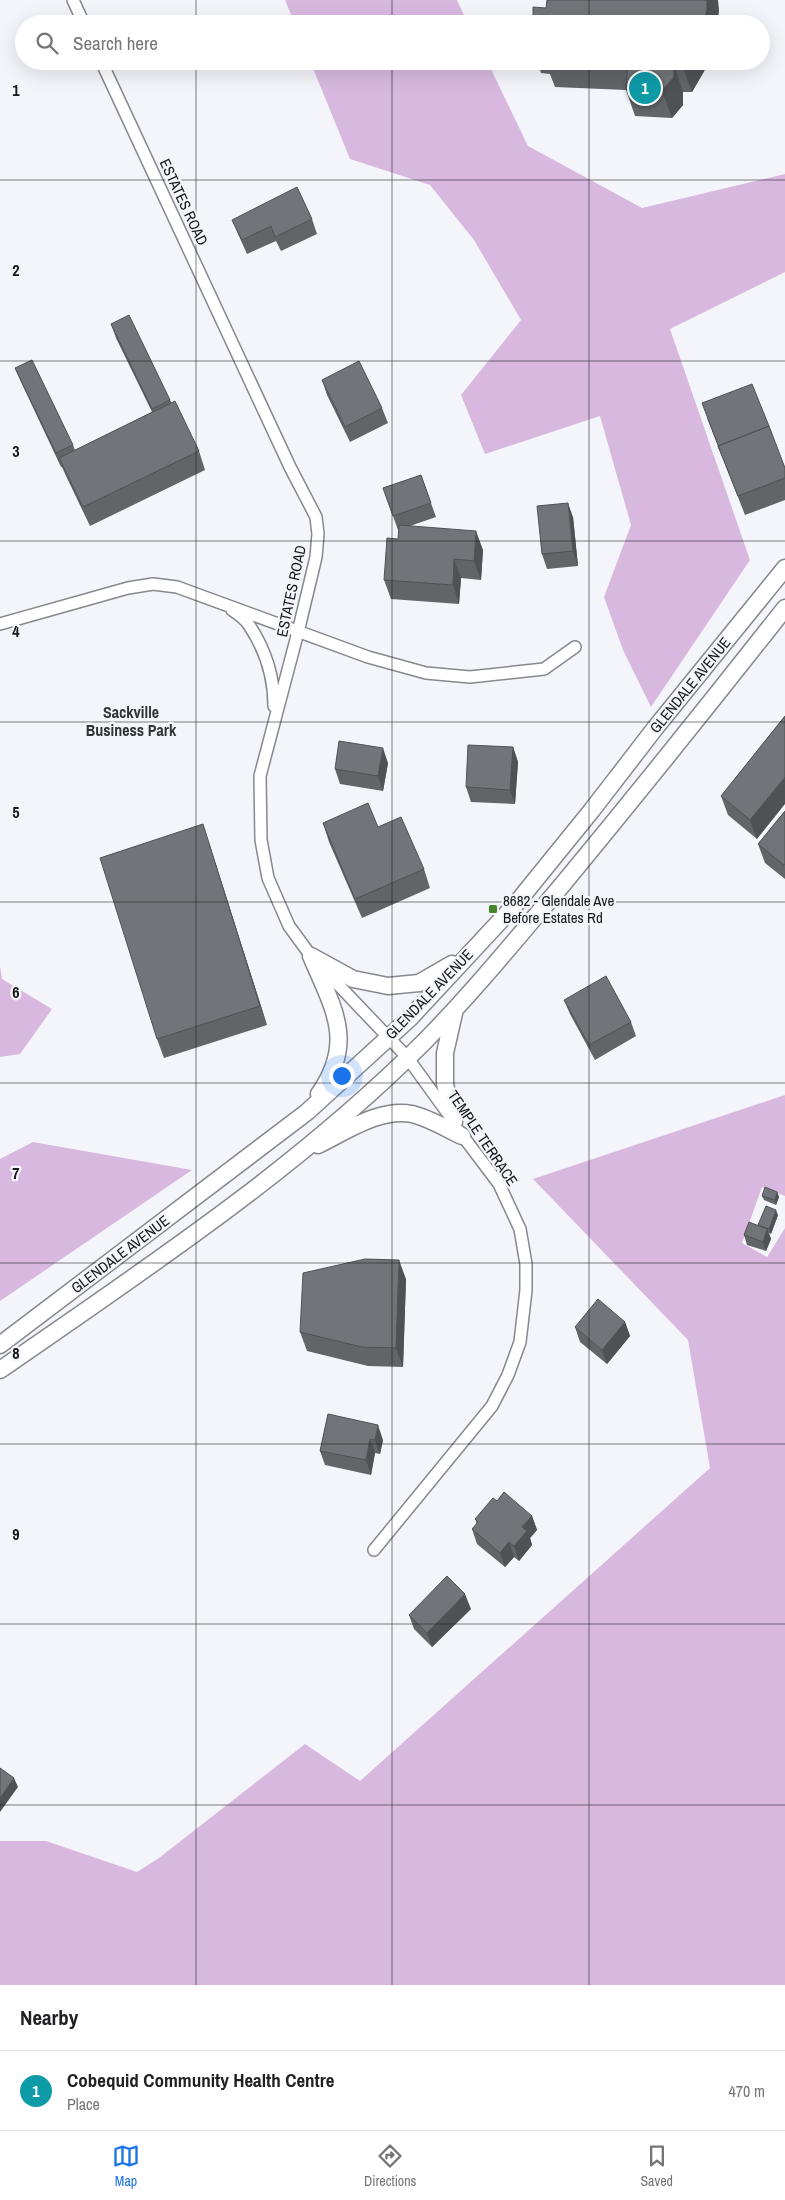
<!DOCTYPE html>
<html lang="en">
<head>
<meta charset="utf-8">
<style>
  :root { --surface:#fff; --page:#f2f2f2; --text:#202124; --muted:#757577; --line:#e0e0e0; --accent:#1a73e8 }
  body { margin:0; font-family:"Archivo Narrow",sans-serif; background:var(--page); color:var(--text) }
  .you { position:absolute; left:341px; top:1075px; width:18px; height:18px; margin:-12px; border:4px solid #fff; border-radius:50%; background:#1a73e8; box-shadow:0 0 0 8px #1a73e833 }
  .badge { display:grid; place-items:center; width:32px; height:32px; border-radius:50%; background:var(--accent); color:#fff; font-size:16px; font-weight:700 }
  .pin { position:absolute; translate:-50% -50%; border:2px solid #fff; box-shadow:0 1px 5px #0006 }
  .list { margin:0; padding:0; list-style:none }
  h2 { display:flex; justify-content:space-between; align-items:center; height:65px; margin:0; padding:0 20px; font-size:21px }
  h2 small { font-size:16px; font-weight:400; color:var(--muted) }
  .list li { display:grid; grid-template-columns:32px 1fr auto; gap:15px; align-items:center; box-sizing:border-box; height:80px; padding:0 20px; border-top:1px solid var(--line) }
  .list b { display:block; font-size:19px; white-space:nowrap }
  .list p { margin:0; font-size:16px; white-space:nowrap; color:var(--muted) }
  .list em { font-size:16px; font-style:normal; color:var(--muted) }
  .icon { flex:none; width:28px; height:28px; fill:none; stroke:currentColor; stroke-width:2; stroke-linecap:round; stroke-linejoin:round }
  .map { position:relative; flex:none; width:785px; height:1985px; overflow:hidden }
  .search { position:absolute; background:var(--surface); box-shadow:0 5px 20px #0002; left:15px; right:15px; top:15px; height:55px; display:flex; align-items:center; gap:12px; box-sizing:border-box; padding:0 18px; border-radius:28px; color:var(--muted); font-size:19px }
  .sheet { height:145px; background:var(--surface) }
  nav { display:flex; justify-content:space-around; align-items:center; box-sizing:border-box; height:70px; border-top:1px solid var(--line); background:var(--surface); font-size:14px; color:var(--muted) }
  nav a { display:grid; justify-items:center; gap:2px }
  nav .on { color:var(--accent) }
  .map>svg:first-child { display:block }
  .forest { fill:#d9b8e0 }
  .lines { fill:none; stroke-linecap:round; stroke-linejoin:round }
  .minor-casing { stroke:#87888d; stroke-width:14 }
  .secondary-casing { stroke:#87888d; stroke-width:19 }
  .minor { stroke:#fff; stroke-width:11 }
  .secondary { stroke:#fff; stroke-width:16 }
  .wall { fill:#616568 }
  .shaded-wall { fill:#4f5255 }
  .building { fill:#717579; stroke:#4f5255 }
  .grid { fill:none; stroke:#18191b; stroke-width:1; stroke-opacity:0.55 }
  .poi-dot { fill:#44872a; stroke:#f3f5fa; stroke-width:2 }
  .labels { text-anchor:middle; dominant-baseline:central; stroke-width:4.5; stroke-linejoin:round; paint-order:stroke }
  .street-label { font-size:15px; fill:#18191b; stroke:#f3f5fa }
  .poi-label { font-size:15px; fill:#18191b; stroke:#f3f5fa; text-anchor:start }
  .neighbourhood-label { font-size:16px; font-weight:bold; fill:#313337; stroke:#f3f5fa }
  .grid-label { font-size:16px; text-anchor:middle; font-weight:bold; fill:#18191b; stroke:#f3f5fa; stroke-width:4.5; stroke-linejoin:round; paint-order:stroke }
</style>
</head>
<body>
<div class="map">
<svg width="785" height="1985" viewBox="0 0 785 1985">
  <rect width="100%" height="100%" fill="#f3f5fa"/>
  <path class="forest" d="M 285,0 L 457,0 L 468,24 L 295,24 Z
    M 310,61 L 487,61 L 528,146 L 642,208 L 785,174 L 785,272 L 670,329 L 750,560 L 651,707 L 623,650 L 604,597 L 631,525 L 600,416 L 485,454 L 461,395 L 521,320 L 474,240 L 430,185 L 350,159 Z
    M 0,966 L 2,979 L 52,1009 L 20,1054 L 0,1057 Z
    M 785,1095 L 785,1196 L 762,1187 L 742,1243 L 767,1257 L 785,1228 L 785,1985 L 0,1985 L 0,1841 L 46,1841 L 137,1872 L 159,1858 L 305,1744 L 360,1781 L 710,1468 L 688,1340 L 533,1179 Z
    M 33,1142 L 192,1170 L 0,1301 L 0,1159 Z"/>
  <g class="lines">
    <defs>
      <path id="minor" d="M 73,0 L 84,24
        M 101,61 L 290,467 L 316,517 L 318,534 L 316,557 L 298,632 L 260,776 L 261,840 L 268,878 L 289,926 L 311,956 L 407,1057 L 449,1115
        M 232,610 C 238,614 245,619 249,625 C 265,649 274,678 274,706
        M 0,624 L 128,588 L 153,584 L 177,587 L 368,657 L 426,673 L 470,677 L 544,669 L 575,647
        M 374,1550 L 492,1406 L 508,1375 L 520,1342 L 526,1290 L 526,1264 L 520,1229 L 499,1184 L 459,1131"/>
      <path id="secondary" d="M 311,956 L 353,979 L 388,986 L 419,983 L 452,964
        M 311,956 C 333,1008 356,1041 319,1094
        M 454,1122 L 445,1084 L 445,1053 L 455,1009
        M 318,1145 C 347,1131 379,1108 412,1114 C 429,1118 447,1129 462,1136
        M 0,1345 L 307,1112 L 410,1018 L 515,905 L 592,810 L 656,727 L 785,568
        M 0,1370 C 147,1268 297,1169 424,1042 C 473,992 518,937 563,884 C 638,793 712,701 785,608"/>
    </defs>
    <use href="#minor" class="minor-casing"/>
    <use href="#secondary" class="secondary-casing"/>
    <use href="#minor" class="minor"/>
    <use href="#secondary" class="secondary"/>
  </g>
  <path class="wall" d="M 537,61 L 710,61 L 692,92 L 683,92 L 683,105 L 672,118 L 635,116 L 626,90 L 555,87 L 550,74 L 541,73 Z
    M 312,219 L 317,234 L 281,251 L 276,241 L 247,254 L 238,234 L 232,220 Z
    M 111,324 L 170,400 L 199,451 L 205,470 L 90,526 L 66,476 L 62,467 L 61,467 L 21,382 L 15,368 L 73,445 L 75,450 L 152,412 L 116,338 Z
    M 322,380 L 382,408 L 388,423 L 350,442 L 327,395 Z
    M 707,418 L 785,468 L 785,500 L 745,515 Z
    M 421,475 L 436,517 L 410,526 L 483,550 L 481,580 L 461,578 L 459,604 L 391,599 L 384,580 L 398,539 L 399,530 L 398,530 L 383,488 Z
    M 573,517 L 578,566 L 547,569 L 542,554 Z
    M 785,716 L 757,839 L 728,815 L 721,796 Z
    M 513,747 L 518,762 L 515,804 L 471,802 L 466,787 Z
    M 388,763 L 383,791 L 340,784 L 335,769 Z
    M 785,811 L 785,879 L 765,863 L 758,844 Z
    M 323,823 L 378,827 L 424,869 L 430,888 L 362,918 L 329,842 Z
    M 209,843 L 267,1025 L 164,1058 L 157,1039 Z
    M 564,1000 L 631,1022 L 636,1036 L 595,1060 L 570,1014 Z
    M 777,1192 L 779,1197 L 776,1205 L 764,1200 L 762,1196 Z
    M 778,1215 L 771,1234 L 769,1233 L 771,1239 L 766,1251 L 747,1245 L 744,1235 Z
    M 406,1279 L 403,1367 L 368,1366 L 307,1351 L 300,1332 Z
    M 625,1322 L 630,1336 L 607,1364 L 580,1342 L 575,1327 Z
    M 328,1414 L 383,1440 L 380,1454 L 375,1453 L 371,1475 L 325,1465 L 320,1451 Z
    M 497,1501 L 532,1516 L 537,1530 L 530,1538 L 532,1545 L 519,1561 L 514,1557 L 505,1567 L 477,1544 L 472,1529 L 477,1524 L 475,1519 Z
    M 471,1609 L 432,1647 L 414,1629 L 409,1615 Z"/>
  <path class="shaded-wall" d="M 707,0 L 718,0 L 719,10 L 718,24 L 703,24 Z
    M 684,61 L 710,61 L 692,92 L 682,65 Z
    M 674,65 L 683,92 L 683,105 L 672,118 L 662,91 Z
    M 568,503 L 573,517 L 578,566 L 573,551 Z
    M 476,531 L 483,550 L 481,580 L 474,561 Z
    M 454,559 L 461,578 L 459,604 L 453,585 Z
    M 513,747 L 518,762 L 515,804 L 510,790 Z
    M 383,748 L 388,763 L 383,791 L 378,776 Z
    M 785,777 L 785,804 L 757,839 L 750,820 Z
    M 203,824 L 209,843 L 267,1025 L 260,1006 Z
    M 777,1192 L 779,1197 L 776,1205 L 775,1200 Z
    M 776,1210 L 778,1215 L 771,1234 L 769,1229 Z
    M 767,1229 L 771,1239 L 766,1251 L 763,1242 Z
    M 399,1260 L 406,1279 L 403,1367 L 396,1348 Z
    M 625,1322 L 630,1336 L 607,1364 L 602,1350 Z
    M 378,1425 L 383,1440 L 380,1454 L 375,1440 Z
    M 370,1439 L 375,1453 L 371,1475 L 366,1460 Z
    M 532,1516 L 537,1530 L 530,1538 L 532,1545 L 519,1561 L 514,1546 L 522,1527 Z
    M 509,1542 L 514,1557 L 505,1567 L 500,1553 Z
    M 465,1594 L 471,1609 L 432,1647 L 427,1633 Z
    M 14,1778 L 18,1787 L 0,1812 L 0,1798 Z"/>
  <path class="building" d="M 547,0 L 707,0 L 707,10 L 703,24 L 533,24 L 533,7 L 546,8 Z
    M 583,61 L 684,61 L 682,65 L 674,65 L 674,77 L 662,91 L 626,89 L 628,63 Z
    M 297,187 L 312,219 L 275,237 L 271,226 L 242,240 L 232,220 Z
    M 129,315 L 170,400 L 152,409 L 111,324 Z
    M 32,360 L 73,445 L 56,453 L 15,368 Z
    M 359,361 L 382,408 L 345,427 L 322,380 Z
    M 752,384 L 769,426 L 718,446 L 720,450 L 702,403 Z
    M 175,401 L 199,451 L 83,507 L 59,458 Z
    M 769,426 L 785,468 L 785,478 L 738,496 L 718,446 Z
    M 421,475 L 431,503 L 393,516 L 383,488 Z
    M 568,503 L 573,551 L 542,554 L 537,506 Z
    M 399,525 L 476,531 L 474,561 L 454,559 L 453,585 L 384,580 L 387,538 L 398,539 Z
    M 785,716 L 785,777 L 750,820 L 721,796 Z
    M 339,741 L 383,748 L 378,776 L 335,769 Z
    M 468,745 L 513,747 L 510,790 L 466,787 Z
    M 368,803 L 378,827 L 401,817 L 424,869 L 355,899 L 323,823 Z
    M 785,811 L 785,864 L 784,865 L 758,844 Z
    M 203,824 L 260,1006 L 157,1039 L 100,858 Z
    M 606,976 L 631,1022 L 589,1045 L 564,1000 Z
    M 765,1187 L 777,1192 L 775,1200 L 762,1196 Z
    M 766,1206 L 776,1210 L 769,1229 L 758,1225 Z
    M 749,1222 L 767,1229 L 763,1242 L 744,1235 Z
    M 365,1259 L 399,1260 L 396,1348 L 362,1347 L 300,1332 L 303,1273 Z
    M 598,1299 L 625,1322 L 602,1350 L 575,1327 Z
    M 328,1414 L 378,1425 L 375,1440 L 370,1439 L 366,1460 L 320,1451 Z
    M 504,1492 L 532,1516 L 522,1527 L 527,1531 L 514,1546 L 509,1542 L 500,1553 L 472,1529 L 478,1522 L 475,1519 L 493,1498 L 497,1501 Z
    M 447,1576 L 465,1594 L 427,1633 L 409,1615 Z
    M 0,1768 L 14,1778 L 0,1798 Z"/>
  <path class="grid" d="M 196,0 L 196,24M 392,0 L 392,24M 589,0 L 589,24M 196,61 L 196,1985M 392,61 L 392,1985M 589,61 L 589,1985M 0,180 L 785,180M 0,361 L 785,361M 0,541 L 785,541M 0,722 L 785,722M 0,902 L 785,902M 0,1083 L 785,1083M 0,1263 L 785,1263M 0,1444 L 785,1444M 0,1624 L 785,1624M 0,1805 L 785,1805"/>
  <rect class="poi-dot" x="488" y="904" width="10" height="10" rx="2.5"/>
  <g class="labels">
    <g class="street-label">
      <text transform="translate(184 202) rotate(65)">ESTATES ROAD</text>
      <text transform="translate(291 591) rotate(-78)">ESTATES ROAD</text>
      <text transform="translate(690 685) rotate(-51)">GLENDALE AVENUE</text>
      <text transform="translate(429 994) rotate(-46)">GLENDALE AVENUE</text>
      <text transform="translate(483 1138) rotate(56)">TEMPLE TERRACE</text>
      <text transform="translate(120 1254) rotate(-37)">GLENDALE AVENUE</text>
    </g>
    <g class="poi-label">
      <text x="503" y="900">8682 - Glendale Ave<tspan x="503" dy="17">Before Estates Rd</tspan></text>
    </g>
    <g class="neighbourhood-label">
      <text x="131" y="712">Sackville<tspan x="131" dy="18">Business Park</tspan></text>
    </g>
  </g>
  <g class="grid-label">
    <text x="16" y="96">1</text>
    <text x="16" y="276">2</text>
    <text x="16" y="457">3</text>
    <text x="16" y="637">4</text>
    <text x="16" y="818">5</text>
    <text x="16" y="998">6</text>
    <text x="16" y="1179">7</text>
    <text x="16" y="1359">8</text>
    <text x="16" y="1540">9</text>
  </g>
</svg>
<div class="you"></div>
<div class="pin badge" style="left:645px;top:88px;background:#0f9aa8">1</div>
<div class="search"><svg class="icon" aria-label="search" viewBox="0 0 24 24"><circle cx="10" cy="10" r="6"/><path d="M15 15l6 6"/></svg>Search here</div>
</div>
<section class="sheet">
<h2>Nearby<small></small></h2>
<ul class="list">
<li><span class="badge" style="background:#0f9aa8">1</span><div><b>Cobequid Community Health Centre</b><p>Place</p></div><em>470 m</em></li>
</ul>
</section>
<nav>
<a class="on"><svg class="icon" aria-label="map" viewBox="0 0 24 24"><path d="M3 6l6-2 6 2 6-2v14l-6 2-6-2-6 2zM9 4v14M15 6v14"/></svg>Map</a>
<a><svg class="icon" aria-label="directions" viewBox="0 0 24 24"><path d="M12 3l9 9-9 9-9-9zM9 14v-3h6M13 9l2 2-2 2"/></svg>Directions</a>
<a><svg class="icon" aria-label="saved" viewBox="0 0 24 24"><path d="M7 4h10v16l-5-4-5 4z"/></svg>Saved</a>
</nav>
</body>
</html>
